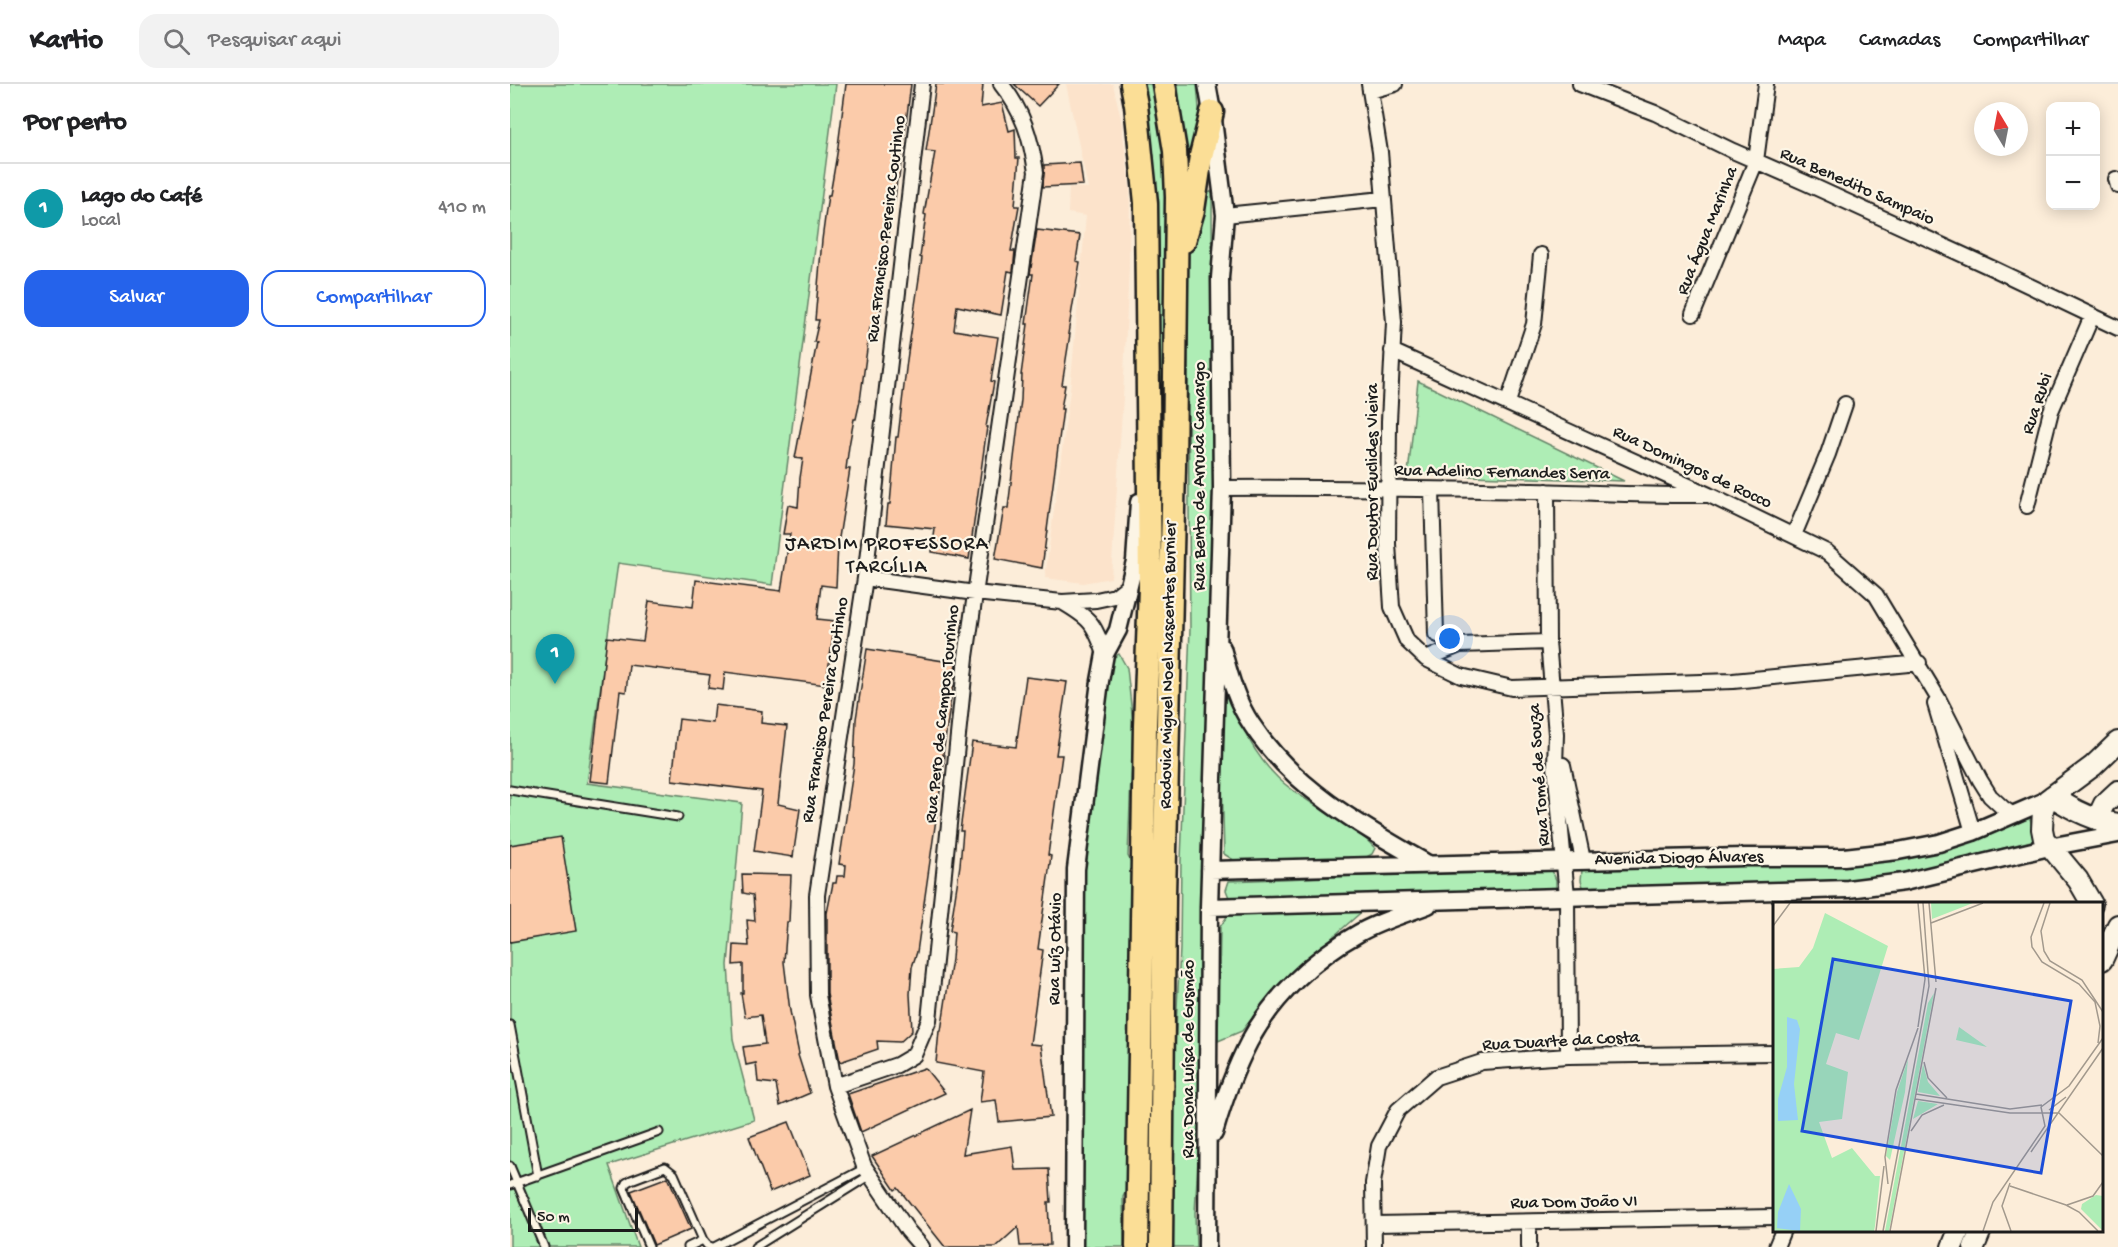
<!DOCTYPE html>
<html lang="pt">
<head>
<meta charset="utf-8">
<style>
  :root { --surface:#fff; --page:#f2f2f2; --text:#202124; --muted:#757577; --line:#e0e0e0; --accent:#2563eb }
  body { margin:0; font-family:"Gochi Hand",sans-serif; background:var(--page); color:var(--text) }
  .controls { position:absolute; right:18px; top:18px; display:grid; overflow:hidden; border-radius:12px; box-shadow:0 3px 15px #0003 }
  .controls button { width:54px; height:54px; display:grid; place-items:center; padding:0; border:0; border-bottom:2px solid var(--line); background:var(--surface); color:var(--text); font:30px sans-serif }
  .compass { position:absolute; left:1464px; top:18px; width:54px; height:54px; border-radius:50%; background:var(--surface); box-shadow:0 3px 15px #0003; rotate:350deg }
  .scale { position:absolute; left:18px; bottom:15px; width:110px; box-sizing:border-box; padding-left:6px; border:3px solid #1c1c1c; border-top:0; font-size:16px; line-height:21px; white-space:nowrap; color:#1c1c1c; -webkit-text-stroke:4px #fcf5e5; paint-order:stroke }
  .you { position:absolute; left:940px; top:555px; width:21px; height:21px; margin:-15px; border:4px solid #fff; border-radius:50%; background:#1a73e8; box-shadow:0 0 0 9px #1a73e833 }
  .badge { display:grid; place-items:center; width:39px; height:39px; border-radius:50%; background:var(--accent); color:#fff; font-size:20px; font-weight:700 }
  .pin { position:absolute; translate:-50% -50px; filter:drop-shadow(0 2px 3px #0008) }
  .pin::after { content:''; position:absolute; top:32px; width:21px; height:18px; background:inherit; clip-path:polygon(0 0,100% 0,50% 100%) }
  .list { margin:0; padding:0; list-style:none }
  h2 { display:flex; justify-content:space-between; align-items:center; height:78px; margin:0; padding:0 24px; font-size:26px }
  h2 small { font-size:20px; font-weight:400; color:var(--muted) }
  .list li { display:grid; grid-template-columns:39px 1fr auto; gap:18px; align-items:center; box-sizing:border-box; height:90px; padding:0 24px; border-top:2px solid var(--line) }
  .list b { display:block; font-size:22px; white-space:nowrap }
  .list p { margin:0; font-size:20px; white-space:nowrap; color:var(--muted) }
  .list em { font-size:20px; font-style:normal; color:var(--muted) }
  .actions { display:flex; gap:12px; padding:18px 24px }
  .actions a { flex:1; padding:14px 0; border:2px solid var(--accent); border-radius:18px; text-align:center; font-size:21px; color:var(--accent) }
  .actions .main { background:var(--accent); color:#fff }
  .icon { flex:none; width:33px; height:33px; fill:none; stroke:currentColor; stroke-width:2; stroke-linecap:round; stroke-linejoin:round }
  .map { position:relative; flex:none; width:1608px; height:1163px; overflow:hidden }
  header { display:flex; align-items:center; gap:36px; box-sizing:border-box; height:84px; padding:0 30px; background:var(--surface); border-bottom:2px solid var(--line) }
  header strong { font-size:28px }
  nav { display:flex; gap:33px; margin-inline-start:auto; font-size:21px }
  .search { width:420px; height:54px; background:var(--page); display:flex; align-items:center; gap:15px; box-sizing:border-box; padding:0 21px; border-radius:18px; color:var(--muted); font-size:22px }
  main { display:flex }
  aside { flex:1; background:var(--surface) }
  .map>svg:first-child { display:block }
  .built { fill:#fce3cb }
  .green { fill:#aeedb5; stroke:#658468; stroke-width:1.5 }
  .building { fill:#fbcbaa; stroke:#1c1c1c; stroke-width:1.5 }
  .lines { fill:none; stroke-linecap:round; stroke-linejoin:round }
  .service-casing { stroke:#1c1c1c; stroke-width:11 }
  .minor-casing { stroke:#1c1c1c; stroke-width:18 }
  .tertiary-casing { stroke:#1c1c1c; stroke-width:21 }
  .secondary-casing { stroke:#1c1c1c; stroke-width:24 }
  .trunk-casing { stroke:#1c1c1c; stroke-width:27 }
  .service { stroke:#fcf5e5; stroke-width:7 }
  .minor { stroke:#fcf5e5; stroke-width:14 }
  .tertiary { stroke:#fcf5e5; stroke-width:16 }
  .secondary { stroke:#fcf5e5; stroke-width:20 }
  .trunk { stroke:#fbde96; stroke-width:22 }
  .labels { text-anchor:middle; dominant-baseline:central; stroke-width:4.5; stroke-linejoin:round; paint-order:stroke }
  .street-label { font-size:18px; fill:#1c1c1c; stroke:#fcf5e5 }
  .neighbourhood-label { font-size:20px; letter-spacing:1.5px; fill:#1c1c1c; stroke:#fcf5e5 }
  .inset-road { fill:none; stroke:#a2998d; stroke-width:1.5 }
  .view { fill:#1d4ed8; fill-opacity:0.15; stroke:#1d4ed8; stroke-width:3 }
  .inset-edge { fill:none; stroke:#1c1c1c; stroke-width:3 }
</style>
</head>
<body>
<header>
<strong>Kartio</strong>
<div class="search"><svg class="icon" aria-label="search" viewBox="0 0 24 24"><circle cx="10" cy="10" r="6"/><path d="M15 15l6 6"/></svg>Pesquisar aqui</div>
<nav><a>Mapa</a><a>Camadas</a><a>Compartilhar</a></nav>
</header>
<main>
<aside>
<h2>Por perto<small></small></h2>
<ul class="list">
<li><span class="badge" style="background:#0f9aa8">1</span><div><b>Lago do Café</b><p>Local</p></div><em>410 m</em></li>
</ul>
<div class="actions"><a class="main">Salvar</a><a>Compartilhar</a></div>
</aside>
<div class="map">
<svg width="1608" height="1163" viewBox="0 0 1608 1163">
  <rect width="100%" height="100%" fill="#fcedd9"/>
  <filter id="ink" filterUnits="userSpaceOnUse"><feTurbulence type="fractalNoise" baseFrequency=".0167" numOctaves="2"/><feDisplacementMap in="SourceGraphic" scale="12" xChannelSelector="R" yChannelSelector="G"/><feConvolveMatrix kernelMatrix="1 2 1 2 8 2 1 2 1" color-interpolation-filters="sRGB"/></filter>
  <g filter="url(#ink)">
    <path class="built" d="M 556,0 L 603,0 L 611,35 L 620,104 L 619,182 L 613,313 L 601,494 L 573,499 L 535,494 L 560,306 L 576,132 L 558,129 L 559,103 L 578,104 Z"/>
    <path class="green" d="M 0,0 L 326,0 L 262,501 L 108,479 L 77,699 L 232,719 L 218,881 L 223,955 L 244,1036 L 99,1081 L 128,1163 L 0,1163 Z
      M 632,0 L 644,0 L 653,61 L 658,129 L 640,1163 L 635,1163 L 646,213 L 644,74 Z
      M 668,0 L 687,0 L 690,37 L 682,78 L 673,70 Z
      M 702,107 L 703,500 L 696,651 L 693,781 L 693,989 L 685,1129 L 686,1163 L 660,1163 L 663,1002 L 670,865 L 671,776 L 680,545 L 677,175 L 684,140 L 695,111 Z
      M 908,297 L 1114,397 L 898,390 Z
      M 609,570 L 617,584 L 623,640 L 618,772 L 624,784 L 621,1097 L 613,1113 L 614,1163 L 571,1163 L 574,792 L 582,703 L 600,576 Z
      M 709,580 C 722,621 736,663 768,694 C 779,705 796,715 809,724 C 828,738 849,746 865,764 L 862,770 L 853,775 L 733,782 L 714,770 Z
      M 1520,734 L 1525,756 L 1416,784 L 1346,797 L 1074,806 L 1071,796 L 1072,786 L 1283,781 L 1442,763 Z
      M 1041,784 L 1046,796 L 1046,807 L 720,816 L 716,806 L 719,797 Z
      M 856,824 L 769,900 L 732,947 L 708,957 L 710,843 L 720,828 Z"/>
    <path class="building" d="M 336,0 L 401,0 L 389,94 L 387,94 L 385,116 L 383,115 L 377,156 L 369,244 L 360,243 L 350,317 L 346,335 L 344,335 L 339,362 L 336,385 L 340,385 L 328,460 L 326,503 L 311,501 L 307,535 L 325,537 L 316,601 L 215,588 L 213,606 L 198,604 L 200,591 L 119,581 L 116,608 L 110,607 L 99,699 L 80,697 L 97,553 L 133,557 L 139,517 L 183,523 L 186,496 L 271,507 L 280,450 L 273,450 L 278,421 L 288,423 L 290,394 L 293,375 L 285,374 L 307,258 L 304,258 L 309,236 L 305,236 L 312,156 L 318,111 L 320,111 L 327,70 Z
      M 426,0 L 473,0 L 471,23 L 492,19 L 499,47 L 505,45 L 506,74 L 509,74 L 505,122 L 509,122 L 501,167 L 505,167 L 503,188 L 498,187 L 491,231 L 447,222 L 444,246 L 488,253 L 481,297 L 484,298 L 476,343 L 477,343 L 459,475 L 422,468 L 425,445 L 376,440 L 378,420 L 380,420 L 386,353 L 388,353 L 397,276 L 412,174 L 410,173 L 416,131 L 414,130 L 425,68 L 416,67 Z
      M 504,0 L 549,0 L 528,22 Z
      M 570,79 L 573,101 L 533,103 L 534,81 Z
      M 527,146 L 570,151 L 566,177 L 570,178 L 558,250 L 560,250 L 552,301 L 555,301 L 551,325 L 553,325 L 532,484 L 485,475 L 494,424 L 498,424 L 511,316 L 512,291 L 511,291 L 518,240 L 516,240 L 523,190 L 520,190 Z
      M 357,565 L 446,579 L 433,671 L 435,671 L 429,714 L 407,868 L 402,883 L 400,910 L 402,947 L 390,958 L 367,957 L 368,965 L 330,978 L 317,910 L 317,829 L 323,799 L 326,799 L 327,792 L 335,792 L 336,781 L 329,780 L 344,680 L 346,635 Z
      M 516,593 L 557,598 L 546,671 L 552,671 L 538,771 L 541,772 L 528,865 L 533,866 L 520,960 L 531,961 L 541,1033 L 489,1038 L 486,1016 L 470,1018 L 474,988 L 426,979 L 429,947 L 431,947 L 442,875 L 444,848 L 440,847 L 450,781 L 453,747 L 450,747 L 462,658 L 506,663 Z
      M 205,621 L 252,627 L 251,639 L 277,642 L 268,720 L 290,725 L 283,773 L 244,767 L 252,707 L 162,696 L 169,635 L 203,639 Z
      M 51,753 L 66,847 L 0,858 L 0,761 Z
      M 232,790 L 281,791 L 279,838 L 277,838 L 274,878 L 280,927 L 289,970 L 288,971 L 300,1009 L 270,1022 L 266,1000 L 248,998 L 246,979 L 236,981 L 233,963 L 255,960 L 251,931 L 235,933 L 231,909 L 233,909 L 233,880 L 223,881 L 224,861 L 239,862 L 237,836 L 245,837 L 243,811 L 233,809 Z
      M 415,984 L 435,1009 L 351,1048 L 338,1010 Z
      M 460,1026 L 453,1070 L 502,1062 L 505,1086 L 539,1085 L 541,1118 L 538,1118 L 540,1161 L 510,1162 L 508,1143 L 486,1163 L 435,1163 L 388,1104 L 385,1106 L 362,1072 Z
      M 279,1038 L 300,1091 L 260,1108 L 239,1053 Z
      M 158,1093 L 181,1145 L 144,1161 L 121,1107 Z"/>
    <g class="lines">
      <defs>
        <path id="service" d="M 0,706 L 168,733
          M 0,941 L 28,1092
          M 0,1082 L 34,1163
          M 0,1101 L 149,1048
          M 139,1163 L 114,1104 L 116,1099 L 121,1096 L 155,1083 L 164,1090 L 193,1156
          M 178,1163 L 193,1156 L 197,1161 L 202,1163
          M 204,1163 L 355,1084
          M 245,1163 L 360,1091"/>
        <path id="minor" d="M 412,0 L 355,494 L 307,811 L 308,911 L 325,1002 L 354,1082 L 398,1147 L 412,1163
          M 859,0 L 870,68 L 884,238 L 879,337 L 878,460 L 882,523 L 897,557 L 916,575 L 951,592 L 1002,604 L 1223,597 L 1409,579
          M 1070,0 L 1145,29 L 1223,67 L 1296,99 L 1484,185 L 1608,244
          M 860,7 L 885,0
          M 1606,95 L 1608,102
          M 715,131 L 873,115
          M 1183,230 L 1246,77 L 1256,0
          M 882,267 L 1199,411 L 1317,468 L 1366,511 L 1428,614 L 1470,696 L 1480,712 L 1493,724 L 1503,731
          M 998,318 L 1024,240 L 1031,171
          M 712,404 C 815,403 919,405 1022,407 C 1080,408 1138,412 1196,411
          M 922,406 L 926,550 L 950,561 L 1038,558
          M 1037,407 L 1038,558 L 1046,650 L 1045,682 L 1057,812 L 1058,972
          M 1517,422 L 1541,327 L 1582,232
          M 1284,451 L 1318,370 L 1335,320
          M 355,494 L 465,509 L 552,518 L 586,516 L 605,512 L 619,501
          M 552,518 C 581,535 584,539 595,570
          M 916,575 L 950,561
          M 1425,620 L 1463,748
          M 1053,681 L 1073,776
          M 325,1002 L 387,981 L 404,971 L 419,936 L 456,573 L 526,88 C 521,54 513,27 491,0
          M 865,1140 L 1264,1133
          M 864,1163 L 863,1099 L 869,1062 L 888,1026 L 926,993 L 972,978 L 1058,972 L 1264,969
          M 1019,1163 L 1019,1138
          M 1266,1163 L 1273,1146"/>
        <path id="tertiary" d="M 697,0 L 702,28 L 715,131 L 710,194 L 712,404 L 699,823 L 697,1163
          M 712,564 C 719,590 726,618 742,641 C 784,705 853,743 918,780
          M 700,786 L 1233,773 L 1334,773 L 1388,767 L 1429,759 L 1463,748 L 1537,716
          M 699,823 L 1338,805 L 1394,798 L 1539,763 L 1608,750
          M 704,1049 C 713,1018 724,987 739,958 C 763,913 805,873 849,849 C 870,837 895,830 918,821
          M 564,1163 L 566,785 L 590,597 L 595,570 L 608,546 L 625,477 L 629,418"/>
        <path id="secondary" d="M 1542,712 C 1561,725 1585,737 1608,740
          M 1587,735 L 1594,720 L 1608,707
          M 1582,820 L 1568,796 L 1534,755 L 1532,745 L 1533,725 L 1537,716 L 1583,682 L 1608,658
          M 1592,876 L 1608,841
          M 1442,1163 L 1449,1146
          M 1464,1163 L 1471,1146"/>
        <path id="trunk" d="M 622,0 L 626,21 L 636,119 L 640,503 L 635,642 L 627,1163
          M 674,157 L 683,126 L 691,72 L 702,28
          M 651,1163 L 654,811 L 664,383 L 667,113 L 665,67 L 654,0"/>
      </defs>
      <use href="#service" class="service-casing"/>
      <use href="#minor" class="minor-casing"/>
      <use href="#tertiary" class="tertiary-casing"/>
      <use href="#secondary" class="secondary-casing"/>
      <use href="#trunk" class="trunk-casing"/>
      <use href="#service" class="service"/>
      <use href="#minor" class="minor"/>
      <use href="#tertiary" class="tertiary"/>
      <use href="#secondary" class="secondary"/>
      <use href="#trunk" class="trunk"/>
    </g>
  </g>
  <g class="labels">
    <g class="street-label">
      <text transform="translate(1347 103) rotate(24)">Rua Benedito Sampaio</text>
      <text transform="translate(377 145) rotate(-83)">Rua Francisco Pereira Coutinho</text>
      <text transform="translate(1198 147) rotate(-68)">Rua Água Marinha</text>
      <text transform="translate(1528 320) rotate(-71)">Rua Rubi</text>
      <text transform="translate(1182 384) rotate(25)">Rua Domingos de Rocco</text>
      <text transform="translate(992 389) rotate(1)">Rua Adelino Fernandes Serra</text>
      <text transform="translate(690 392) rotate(-90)">Rua Bento de Arruda Camargo</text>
      <text transform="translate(863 398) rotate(-90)">Rua Doutor Euclides Vieira</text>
      <text transform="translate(659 581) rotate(-89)">Rodovia Miguel Noel Nascentes Burnier</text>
      <text transform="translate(316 626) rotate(-81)">Rua Francisco Pereira Coutinho</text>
      <text transform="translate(433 630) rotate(-84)">Rua Pero de Campos Tourinho</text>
      <text transform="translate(1030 691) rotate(-94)">Rua Tomé de Souza</text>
      <text transform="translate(1169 775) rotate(-1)">Avenida Diogo Álvares</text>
      <text transform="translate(546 865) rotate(-89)">Rua Luíz Otávio</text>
      <text transform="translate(1051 958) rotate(-3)">Rua Duarte da Costa</text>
      <text transform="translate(679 975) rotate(-90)">Rua Dona Luísa de Gusmão</text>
      <text transform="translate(1064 1119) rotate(-1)">Rua Dom João VI</text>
    </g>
    <g class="neighbourhood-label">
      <text x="377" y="461">JARDIM PROFESSORA<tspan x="377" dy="23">TARCÍLIA</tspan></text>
    </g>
  </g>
  <g transform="translate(1263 818)">
    <rect width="330" height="330" fill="#fcedd9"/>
    <path d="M 158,1 L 200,1 L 159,17 ZM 52,11 L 115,44 L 86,138 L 63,131 L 53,162 L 75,170 L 69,217 L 46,220 L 59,256 L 79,246 L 102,274 L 107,274 L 102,324 L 101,329 L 0,329 L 0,67 L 26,65 L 40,46 ZM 161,91 L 116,329 L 112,329 L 155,101 ZM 186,125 L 214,145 L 183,138 ZM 135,157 L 132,190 L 117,258 L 113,254 L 124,190 ZM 150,162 L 155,180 L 167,194 L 145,190 ZM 145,199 L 165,202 L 140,217 ZM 323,293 L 330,294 L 330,329 L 308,307 L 309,302 Z" fill="#aeedb5"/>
    <path d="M 14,115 L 24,118 L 27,127 L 21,182 L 25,218 L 5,219 L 5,197 L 14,165 ZM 16,282 L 28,307 L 27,329 L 4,326 L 5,310 Z" fill="#96d0f6"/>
    <path class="inset-road" d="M 145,1 L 152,77 L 145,125M 156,1 L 163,80M 271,1 L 258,35 L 259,45 L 269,60 L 306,82 L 322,100 L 327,124 L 325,141M 277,1 L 268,29 L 271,49 L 277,59 L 309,78 L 330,110M 158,21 L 210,1M 0,24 L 17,1M 151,160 L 155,176 L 174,196M 143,192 L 237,207 L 269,203M 142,197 L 237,211 L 285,211M 276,208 L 293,195M 285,210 L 330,254M 138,229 L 149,213 L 171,203M 258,250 L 330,146M 112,255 L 123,188 L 145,126M 112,255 L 115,282M 237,281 L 229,304 L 238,329M 237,284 L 293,303 L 306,310 L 325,329M 294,303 L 320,294 L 330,280M 103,329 L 111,264M 110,329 L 156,84 L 150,1M 117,329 L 163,86M 210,329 L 220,300 L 272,224 L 268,205 L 296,184 L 330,136"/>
    <path class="view" d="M 60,57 L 298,99 L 268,271 L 29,229 Z"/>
    <rect width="330" height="330" class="inset-edge"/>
  </g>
</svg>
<div class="controls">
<button>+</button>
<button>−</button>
</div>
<svg class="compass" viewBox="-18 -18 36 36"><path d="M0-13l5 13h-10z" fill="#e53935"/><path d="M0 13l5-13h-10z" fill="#757577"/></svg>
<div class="scale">50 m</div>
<div class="you"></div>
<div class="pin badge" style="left:45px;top:600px;background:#0f9aa8">1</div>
</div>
</main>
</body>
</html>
